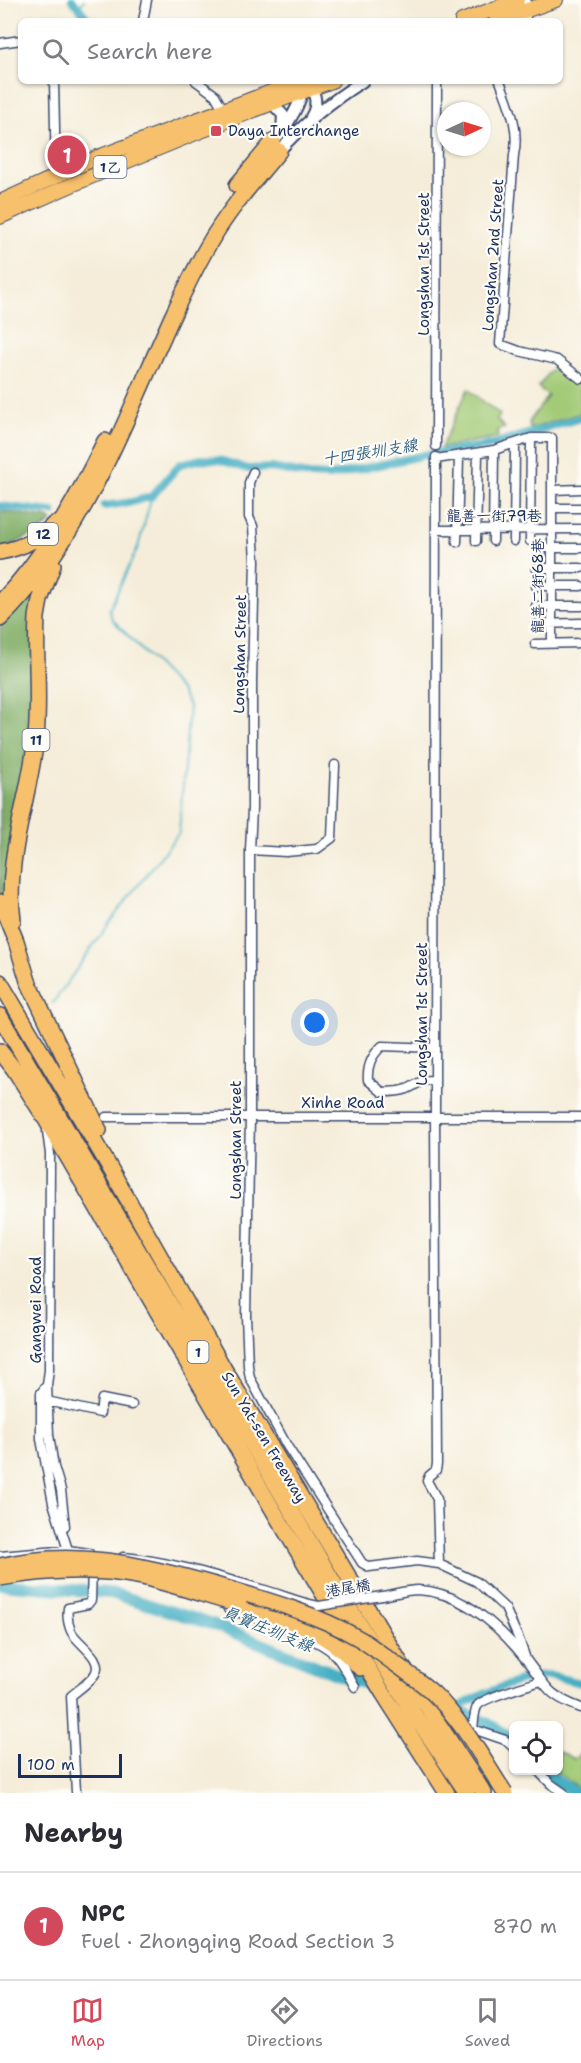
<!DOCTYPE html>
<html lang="en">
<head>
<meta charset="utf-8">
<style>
  :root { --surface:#fff; --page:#f2f2f3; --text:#2b2b33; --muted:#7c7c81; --line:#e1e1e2; --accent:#d1495b }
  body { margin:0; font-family:"Shantell Sans","LXGW WenKai TC",sans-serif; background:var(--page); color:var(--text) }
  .controls { position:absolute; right:18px; bottom:18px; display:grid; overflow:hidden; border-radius:9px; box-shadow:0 2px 4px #0004 }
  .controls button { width:54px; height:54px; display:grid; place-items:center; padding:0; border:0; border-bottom:2px solid var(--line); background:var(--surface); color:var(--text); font:30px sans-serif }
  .compass { position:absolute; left:437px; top:102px; width:54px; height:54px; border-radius:50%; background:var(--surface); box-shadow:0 2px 4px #0004; rotate:86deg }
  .scale { position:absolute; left:18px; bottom:15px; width:104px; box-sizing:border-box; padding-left:6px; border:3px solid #1b2f5e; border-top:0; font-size:16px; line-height:21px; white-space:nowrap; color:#1b2f5e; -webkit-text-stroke:4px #fdfcf7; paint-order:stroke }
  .you { position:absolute; left:315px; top:1023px; width:21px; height:21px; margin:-15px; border:4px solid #fff; border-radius:50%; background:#1a73e8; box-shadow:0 0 0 9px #1a73e833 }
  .badge { display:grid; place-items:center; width:39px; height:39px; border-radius:50%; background:var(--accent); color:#fff; font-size:20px; font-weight:700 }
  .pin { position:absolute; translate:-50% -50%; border:3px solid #fff; box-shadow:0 2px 6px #0006 }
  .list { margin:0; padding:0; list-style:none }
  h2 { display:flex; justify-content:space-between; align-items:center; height:78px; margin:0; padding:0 24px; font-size:26px }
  h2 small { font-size:20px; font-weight:400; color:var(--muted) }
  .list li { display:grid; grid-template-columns:39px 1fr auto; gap:18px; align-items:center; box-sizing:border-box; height:108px; padding:0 24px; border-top:2px solid var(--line) }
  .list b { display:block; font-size:22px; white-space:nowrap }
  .list p { margin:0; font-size:20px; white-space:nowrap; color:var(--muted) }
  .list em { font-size:20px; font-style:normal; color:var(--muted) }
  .icon { flex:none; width:33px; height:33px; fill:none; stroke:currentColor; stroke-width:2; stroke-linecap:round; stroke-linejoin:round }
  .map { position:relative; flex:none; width:581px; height:1793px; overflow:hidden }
  .search { position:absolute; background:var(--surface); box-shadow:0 2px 4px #0004; left:18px; right:18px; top:18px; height:66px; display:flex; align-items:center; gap:15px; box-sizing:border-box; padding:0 21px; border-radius:9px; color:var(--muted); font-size:22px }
  .sheet { height:186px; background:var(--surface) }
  nav { display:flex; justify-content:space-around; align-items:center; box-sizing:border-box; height:84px; border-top:2px solid var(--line); background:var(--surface); font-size:16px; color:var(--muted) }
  nav a { display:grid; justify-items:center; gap:3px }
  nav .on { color:var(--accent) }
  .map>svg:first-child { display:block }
  .green { fill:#a3cb77; stroke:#5f7d6a; stroke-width:1.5 }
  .forest { fill:#82af68; stroke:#4e6f63; stroke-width:1.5 }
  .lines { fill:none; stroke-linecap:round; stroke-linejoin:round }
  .stream { stroke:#45afc4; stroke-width:2 }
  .canal { stroke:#45afc4; stroke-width:8 }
  .river { stroke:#45afc4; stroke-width:12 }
  .minor-casing { stroke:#3c4c70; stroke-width:11 }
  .tertiary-casing { stroke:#3c4c70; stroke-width:14 }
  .primary-casing { stroke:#3c4c70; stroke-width:16 }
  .motorway-casing { stroke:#3c4c70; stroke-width:18 }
  .minor { stroke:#fff; stroke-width:8 }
  .tertiary { stroke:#fff; stroke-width:10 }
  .primary { stroke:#f7c06c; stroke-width:14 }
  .motorway { stroke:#f7c06c; stroke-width:15 }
  .minor-bridge-casing { stroke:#3c4c70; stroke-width:11; stroke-linecap:butt }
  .motorway-bridge-casing { stroke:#3c4c70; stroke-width:18; stroke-linecap:butt }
  .minor-bridge { stroke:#fff; stroke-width:8 }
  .motorway-bridge { stroke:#f7c06c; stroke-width:15 }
  .poi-dot { fill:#d1495b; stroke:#fdfcf7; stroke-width:2 }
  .labels { text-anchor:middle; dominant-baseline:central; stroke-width:4.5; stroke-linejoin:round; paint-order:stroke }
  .shield { fill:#fdfcf7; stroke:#5f6c8c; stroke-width:1.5 }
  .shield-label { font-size:14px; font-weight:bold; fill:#1b2f5e }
  .poi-label { font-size:15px; fill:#1b2f5e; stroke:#fdfcf7; text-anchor:start }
  .street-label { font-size:15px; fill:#1b2f5e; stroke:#fdfcf7 }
  .water-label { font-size:16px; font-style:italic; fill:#2a5c82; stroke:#fdfcf7 }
</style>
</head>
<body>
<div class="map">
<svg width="581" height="1793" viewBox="0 0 581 1793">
  <rect width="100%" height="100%" fill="#fdfcf7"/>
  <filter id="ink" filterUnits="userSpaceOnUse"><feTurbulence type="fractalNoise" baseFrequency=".0167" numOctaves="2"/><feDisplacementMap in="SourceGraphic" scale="12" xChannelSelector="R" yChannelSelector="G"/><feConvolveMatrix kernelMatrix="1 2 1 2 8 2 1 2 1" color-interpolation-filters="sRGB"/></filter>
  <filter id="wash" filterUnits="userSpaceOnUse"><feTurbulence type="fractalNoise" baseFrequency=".008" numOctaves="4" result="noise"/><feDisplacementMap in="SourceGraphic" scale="24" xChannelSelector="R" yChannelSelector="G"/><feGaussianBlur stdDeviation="1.35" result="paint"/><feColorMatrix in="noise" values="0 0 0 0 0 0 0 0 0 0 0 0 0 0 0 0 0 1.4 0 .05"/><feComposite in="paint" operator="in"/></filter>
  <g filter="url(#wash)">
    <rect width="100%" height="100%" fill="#f5edd9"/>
    <path class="green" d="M 556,364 L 581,381 L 581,413 L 530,429 L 529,422 L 548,396 L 538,387 Z
      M 468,389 L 500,415 L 497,420 L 505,428 L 497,430 L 498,437 L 441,448 Z
      M 581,1748 L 581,1790 L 555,1771 L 558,1770 L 559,1752 L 574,1759 L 581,1753 Z"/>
    <path class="forest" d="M 0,511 L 48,518 L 52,521 L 41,531 L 0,550 Z
      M 41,576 L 30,746 L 5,898 L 2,899 L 0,894 L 0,626 Z"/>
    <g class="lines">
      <path class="stream" d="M 79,8 L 84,0
        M 53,1003 L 109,923 L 179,833 L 189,706 L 181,691 L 112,619 L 109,610 L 138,547 L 152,496"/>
      <path class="canal" d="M 72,0 L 90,21
        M 0,506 L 53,512
        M 104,506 L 132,502 L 152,496 L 180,464 L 201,459 L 220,460 L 248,469 L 272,468 L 309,475 L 330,476 L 429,454 L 487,446 L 581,418
        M 456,1710 C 471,1697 528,1675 548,1676 C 559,1677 570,1681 581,1683"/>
      <path class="river" d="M 0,1584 L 111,1593 L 215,1625 L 341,1676 L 383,1689
        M 445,1708 C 470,1713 494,1726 514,1741
        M 545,1770 L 556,1781 L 575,1793"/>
    </g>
  </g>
  <g filter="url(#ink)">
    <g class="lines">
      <defs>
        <path id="minor" d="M 143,21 L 147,0
          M 524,21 L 529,9 L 526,0
          M 0,43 L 21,40
          M 54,81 L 56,176
          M 196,81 L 215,95 L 223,109
          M 500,81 C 509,106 520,128 514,155 L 500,344 L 519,351 L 557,360 L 581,379
          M 436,446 L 437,81
          M 436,457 L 435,1116 L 437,1464 L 436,1470 L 429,1476 L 427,1481 L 437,1499 L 439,1564
          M 436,459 L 494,450 L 531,438 L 552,438 L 552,643
          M 253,472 L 249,483 L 249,517 L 253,526 L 255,561 L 252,679 L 252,809 L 250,850 L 250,1117 L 246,1316 L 248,1366 L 250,1378 L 287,1446 L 362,1563 L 369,1567 L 417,1561 L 439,1564 L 477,1582 L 505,1608 L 520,1642 L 526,1659
          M 552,490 L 581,489
          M 552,508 L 581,508
          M 437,530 L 581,529
          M 476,541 L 478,453
          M 493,541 L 494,450
          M 514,541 L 515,444
          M 530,541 L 531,438
          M 457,542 L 459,456
          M 536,548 L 581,548
          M 536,568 L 581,568
          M 536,586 L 581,586
          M 536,606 L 581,606
          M 536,624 L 581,623
          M 535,644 L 581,643
          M 250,850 L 286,852 L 317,849 L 332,838 L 335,765
          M 435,1080 C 417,1080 421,1083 407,1089 C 399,1092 391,1092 382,1092 L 368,1080 C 367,1066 371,1056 382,1046 L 435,1048
          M 106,1117 L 581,1117
          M 47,1131 L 50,1154 L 49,1370 L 47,1385 L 41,1393 L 41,1439 L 53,1503 L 68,1550
          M 47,1385 L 49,1435 L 54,1467 L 61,1490 L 65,1526
          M 47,1401 L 100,1413 L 102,1399 L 132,1405
          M 0,1556 L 68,1550 L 89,1553
          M 123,1557 C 169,1561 216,1576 261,1589 C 281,1594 299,1603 319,1606
          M 382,1596 C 394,1594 407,1590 418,1590 C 463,1592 501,1628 527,1661 C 548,1688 547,1695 581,1708
          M 228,1609 C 254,1618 318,1636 335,1655 C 343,1664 349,1677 355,1687
          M 514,1748 L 505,1740 L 473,1729 C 474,1722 474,1710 478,1705 C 485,1697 529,1685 541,1681
          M 537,1770 L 551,1784 L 564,1793
          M 76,1792 L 71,1696 C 78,1690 90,1682 95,1674 C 105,1658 76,1643 71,1631 C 68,1624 67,1615 68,1608 L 88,1604 L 91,1600 L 92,1567"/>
        <path id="tertiary" d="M 309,84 C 316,94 318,106 311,117
          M 272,103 L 283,115 L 282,131
          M 273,142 C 287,126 300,108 303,87
          M 279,151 C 304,123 331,101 363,81"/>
        <path id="primary" d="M 462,21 L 517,0
          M 496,21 L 556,0
          M 0,202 L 98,157 L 300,81
          M 0,217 C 109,167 219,122 332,81"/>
        <path id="motorway" d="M 237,185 L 273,142
          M 0,552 C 21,548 40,539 54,524
          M 0,603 C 45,556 77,499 105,441
          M 0,619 C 103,518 138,372 206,249 C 226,213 253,182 279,151
          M 0,902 L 16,941 L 28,981 L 99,1130
          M 13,920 C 4,858 30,798 36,737 C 40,697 35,657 37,617 L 40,600 L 53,565
          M 0,982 L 106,1161 L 224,1369 L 417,1691 L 484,1793
          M 0,1016 L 331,1578 L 414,1714 L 467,1793
          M 0,1051 L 14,1069 L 45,1118 L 276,1515 L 383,1693 L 447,1793
          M 239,1605 C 286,1619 327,1629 360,1668"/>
      </defs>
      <use href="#minor" class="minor-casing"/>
      <use href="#tertiary" class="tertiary-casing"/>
      <use href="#primary" class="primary-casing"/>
      <use href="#motorway" class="motorway-casing"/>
      <use href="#minor" class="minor"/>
      <use href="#tertiary" class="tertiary"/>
      <use href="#primary" class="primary"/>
      <use href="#motorway" class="motorway"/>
      <defs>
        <path id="minor-bridge" d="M 319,1606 L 382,1596"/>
        <path id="motorway-bridge" d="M 0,1566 C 75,1548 143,1565 215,1585 C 264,1599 315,1613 360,1639 C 373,1647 385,1657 397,1665 C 409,1674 422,1683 433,1693 C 463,1722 482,1758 505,1793
          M 0,1578 C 46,1570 95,1567 142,1577 C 175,1585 207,1596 239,1605"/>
      </defs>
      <use href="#minor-bridge" class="minor-bridge-casing"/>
      <use href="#motorway-bridge" class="motorway-bridge-casing"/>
      <use href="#minor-bridge" class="minor-bridge"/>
      <use href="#motorway-bridge" class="motorway-bridge"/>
    </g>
  </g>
  <rect class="poi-dot" x="210" y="125" width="12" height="12" rx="3"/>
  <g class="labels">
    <g class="shield">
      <rect x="93.5" y="156" width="33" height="22" rx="4.5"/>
      <rect x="28" y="523" width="30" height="22" rx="4.5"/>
      <rect x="22.5" y="729" width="27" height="22" rx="4.5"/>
      <rect x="187.5" y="1341" width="21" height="22" rx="4.5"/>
    </g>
    <g class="shield-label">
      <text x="110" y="167">1乙</text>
      <text x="43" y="534">12</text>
      <text x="36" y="740">11</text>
      <text x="198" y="1352">1</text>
    </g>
    <g class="poi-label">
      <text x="228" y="131">Daya Interchange</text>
    </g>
    <g class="street-label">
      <text transform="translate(493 255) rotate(-86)">Longshan 2nd Street</text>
      <text transform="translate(424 264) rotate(-90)">Longshan 1st Street</text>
      <text x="494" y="516">龍善一街79巷</text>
      <text transform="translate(538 586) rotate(-90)">龍善二街68巷</text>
      <text transform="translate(240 654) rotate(-89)">Longshan Street</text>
      <text transform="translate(422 1014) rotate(-90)">Longshan 1st Street</text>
      <text x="343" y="1103">Xinhe Road</text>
      <text transform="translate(236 1140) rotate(-90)">Longshan Street</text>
      <text transform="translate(36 1310) rotate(-90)">Gangwei Road</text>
      <text transform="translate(264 1437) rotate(59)">Sun Yat-sen Freeway</text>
      <text transform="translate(348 1588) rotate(-9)">港尾橋</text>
    </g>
    <g class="water-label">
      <text transform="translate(370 452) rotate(-9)">十四張圳支線</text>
      <text transform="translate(268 1629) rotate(22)">員寶庄圳支線</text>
    </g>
  </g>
</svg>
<div class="controls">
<button><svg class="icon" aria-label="locate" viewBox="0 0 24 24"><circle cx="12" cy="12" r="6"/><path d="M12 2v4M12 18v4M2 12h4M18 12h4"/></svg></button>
</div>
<svg class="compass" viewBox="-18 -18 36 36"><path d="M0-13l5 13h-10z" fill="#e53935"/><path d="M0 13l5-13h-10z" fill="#7c7c81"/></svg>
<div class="scale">100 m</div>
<div class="you"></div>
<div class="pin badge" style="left:67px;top:155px">1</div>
<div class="search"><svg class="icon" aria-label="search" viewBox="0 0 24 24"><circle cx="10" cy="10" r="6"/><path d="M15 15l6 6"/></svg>Search here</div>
</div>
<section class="sheet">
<h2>Nearby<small></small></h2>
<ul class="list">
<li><span class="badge">1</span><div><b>NPC</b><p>Fuel · Zhongqing Road Section 3</p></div><em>870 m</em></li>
</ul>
</section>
<nav>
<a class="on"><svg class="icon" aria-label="map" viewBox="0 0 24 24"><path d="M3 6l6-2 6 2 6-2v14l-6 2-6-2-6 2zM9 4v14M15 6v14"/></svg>Map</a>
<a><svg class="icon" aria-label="directions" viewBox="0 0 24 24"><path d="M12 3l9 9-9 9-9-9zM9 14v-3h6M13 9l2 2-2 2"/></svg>Directions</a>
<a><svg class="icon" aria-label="saved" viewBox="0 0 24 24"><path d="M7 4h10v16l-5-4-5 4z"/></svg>Saved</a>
</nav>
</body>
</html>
